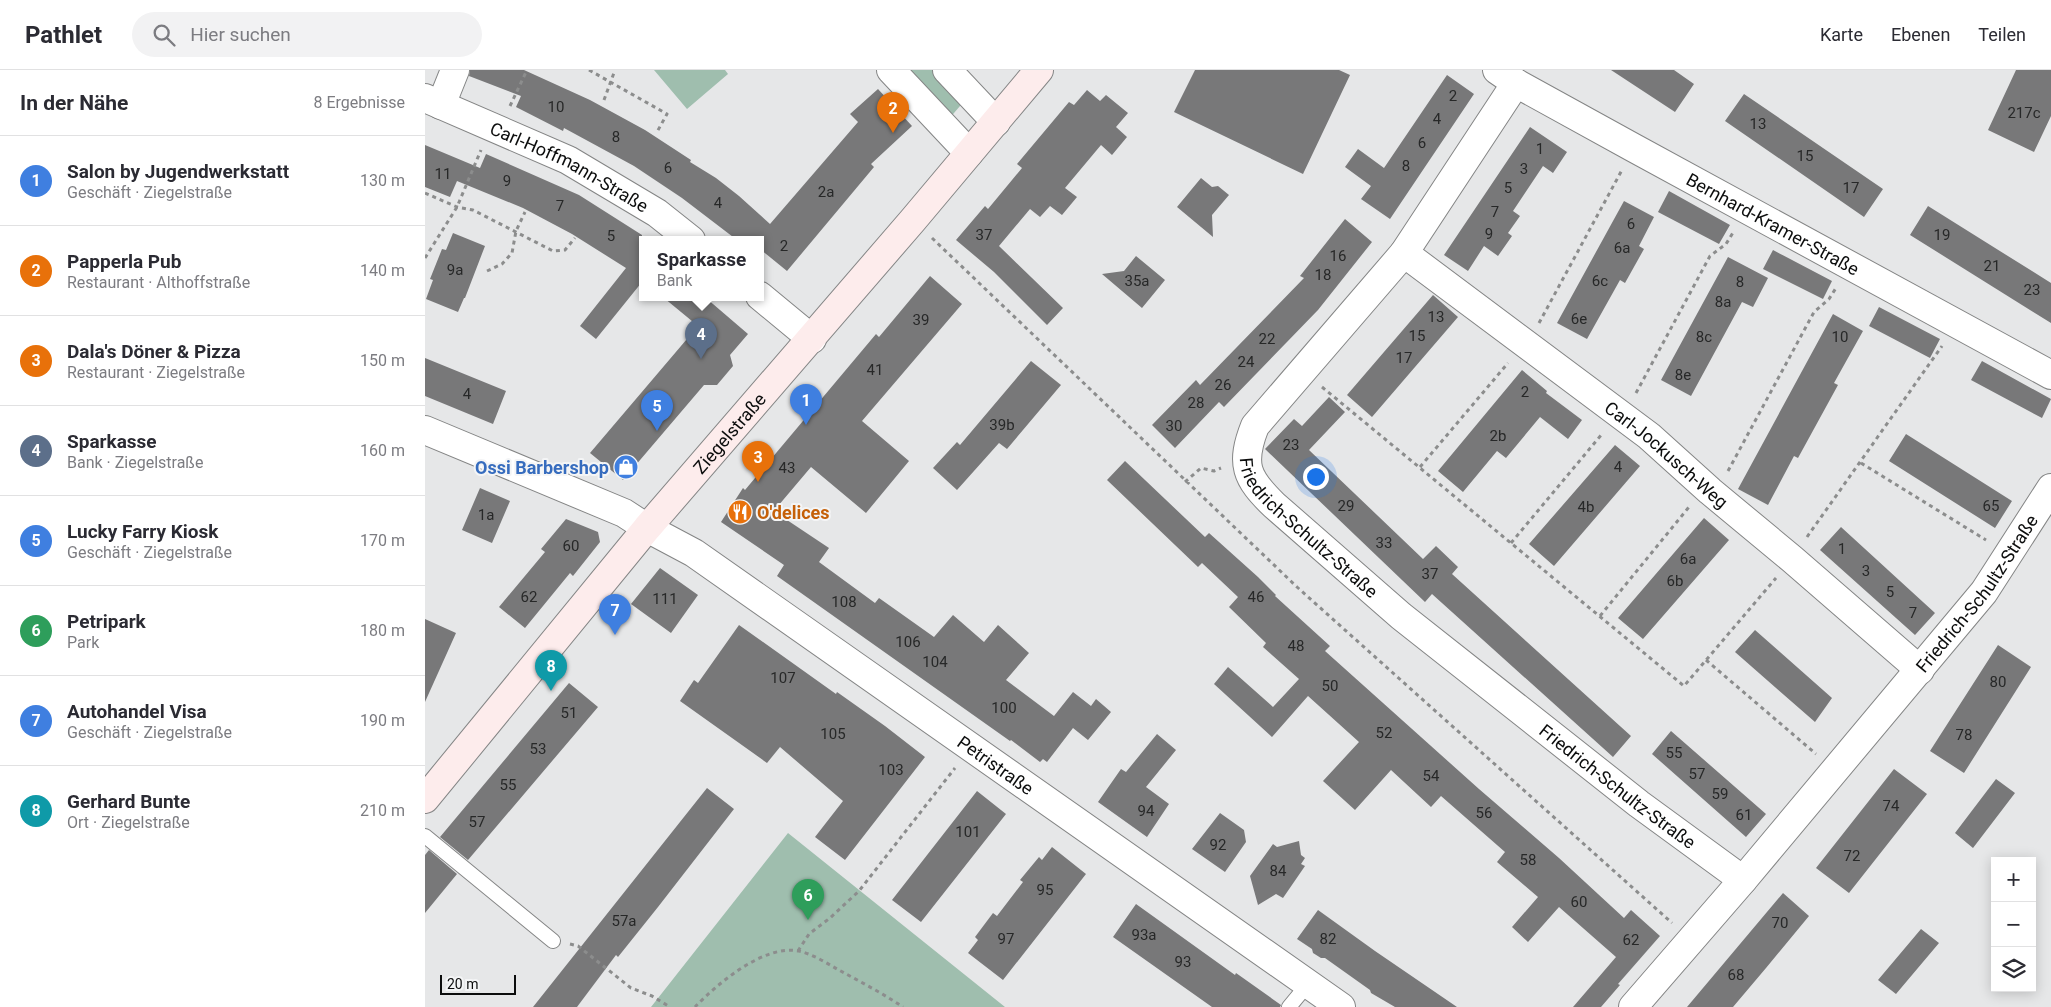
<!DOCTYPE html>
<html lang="de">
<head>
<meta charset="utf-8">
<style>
  :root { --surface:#fff; --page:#f2f2f3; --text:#2b2b33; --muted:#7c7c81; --line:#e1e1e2; --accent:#0b8043 }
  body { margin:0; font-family:Roboto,sans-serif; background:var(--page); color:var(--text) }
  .controls { position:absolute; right:15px; bottom:15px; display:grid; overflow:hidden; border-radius:0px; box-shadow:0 2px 12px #0003 }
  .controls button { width:45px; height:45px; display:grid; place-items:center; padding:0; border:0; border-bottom:1px solid var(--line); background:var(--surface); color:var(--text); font:25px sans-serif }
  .scale { position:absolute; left:15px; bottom:12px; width:76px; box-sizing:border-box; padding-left:5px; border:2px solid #0c0d0d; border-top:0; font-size:14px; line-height:18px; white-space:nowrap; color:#0c0d0d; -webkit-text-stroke:4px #f4f5f6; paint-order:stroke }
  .you { position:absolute; left:890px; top:406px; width:18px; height:18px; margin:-12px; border:4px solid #fff; border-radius:50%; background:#1a73e8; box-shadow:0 0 0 8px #1a73e833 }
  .badge { display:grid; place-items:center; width:32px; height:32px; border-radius:50%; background:var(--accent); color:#fff; font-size:16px; font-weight:700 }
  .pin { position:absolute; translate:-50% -41px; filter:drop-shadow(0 1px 2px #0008) }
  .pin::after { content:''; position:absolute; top:26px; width:18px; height:15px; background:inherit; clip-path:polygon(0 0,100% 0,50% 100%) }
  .popup { position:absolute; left:214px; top:166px; width:125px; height:65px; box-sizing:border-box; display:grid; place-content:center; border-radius:0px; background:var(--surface); filter:drop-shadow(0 1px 4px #0005); font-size:16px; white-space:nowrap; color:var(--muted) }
  .popup b { font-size:19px; color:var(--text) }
  .popup::after { content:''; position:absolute; left:50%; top:100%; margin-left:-10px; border:10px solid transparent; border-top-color:var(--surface) }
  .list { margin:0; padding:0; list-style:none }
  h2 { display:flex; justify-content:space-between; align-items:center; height:65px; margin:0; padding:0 20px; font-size:21px }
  h2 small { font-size:16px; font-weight:400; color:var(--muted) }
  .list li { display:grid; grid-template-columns:32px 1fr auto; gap:15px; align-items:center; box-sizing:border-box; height:90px; padding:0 20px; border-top:1px solid var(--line) }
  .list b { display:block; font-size:19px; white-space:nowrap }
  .list p { margin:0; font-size:16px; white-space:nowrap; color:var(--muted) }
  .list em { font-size:16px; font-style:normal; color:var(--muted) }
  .icon { flex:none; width:28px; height:28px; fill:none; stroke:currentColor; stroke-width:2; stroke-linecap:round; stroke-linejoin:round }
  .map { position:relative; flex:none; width:1626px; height:937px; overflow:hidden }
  header { display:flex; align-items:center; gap:30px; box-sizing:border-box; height:70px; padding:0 25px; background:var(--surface); border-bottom:1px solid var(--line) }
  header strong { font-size:24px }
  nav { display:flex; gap:28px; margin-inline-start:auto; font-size:18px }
  .search { width:350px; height:45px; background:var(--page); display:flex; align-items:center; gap:12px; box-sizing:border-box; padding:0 18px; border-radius:28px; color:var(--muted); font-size:19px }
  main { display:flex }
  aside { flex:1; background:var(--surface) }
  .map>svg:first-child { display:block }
  .green { fill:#9fbeae }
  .building { fill:#787879 }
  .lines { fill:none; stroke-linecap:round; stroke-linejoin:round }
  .lane-casing { stroke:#848585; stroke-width:16 }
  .street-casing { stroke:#848585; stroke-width:30 }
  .secondary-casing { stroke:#848585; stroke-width:30 }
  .path { stroke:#8c8d8d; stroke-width:3; stroke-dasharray:4 4; stroke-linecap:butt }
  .lane { stroke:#fff; stroke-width:14 }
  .street { stroke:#fff; stroke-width:28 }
  .secondary { stroke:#fdecec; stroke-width:28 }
  .labels { text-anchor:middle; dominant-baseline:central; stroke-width:4; stroke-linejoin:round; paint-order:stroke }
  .number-label { font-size:15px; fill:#272828 }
  .street-label { font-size:18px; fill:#0c0d0d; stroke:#f4f5f6 }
  .shop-label { font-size:18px; font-weight:bold; fill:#366cbe; stroke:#f4f5f6; text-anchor:end }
  .food-label { font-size:18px; font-weight:bold; fill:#c56008; stroke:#f4f5f6; text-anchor:start }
</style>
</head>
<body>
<header>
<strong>Pathlet</strong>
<div class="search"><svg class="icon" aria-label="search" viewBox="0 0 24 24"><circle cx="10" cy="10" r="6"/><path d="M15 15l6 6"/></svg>Hier suchen</div>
<nav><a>Karte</a><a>Ebenen</a><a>Teilen</a></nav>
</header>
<main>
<aside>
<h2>In der Nähe<small>8 Ergebnisse</small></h2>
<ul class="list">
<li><span class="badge" style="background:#3f7fe0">1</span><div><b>Salon by Jugendwerkstatt</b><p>Geschäft · Ziegelstraße</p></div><em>130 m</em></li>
<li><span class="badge" style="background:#e8710a">2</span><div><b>Papperla Pub</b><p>Restaurant · Althoffstraße</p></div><em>140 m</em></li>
<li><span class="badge" style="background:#e8710a">3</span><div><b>Dala's Döner &amp; Pizza</b><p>Restaurant · Ziegelstraße</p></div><em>150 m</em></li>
<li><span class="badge" style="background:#5c6f8a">4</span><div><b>Sparkasse</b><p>Bank · Ziegelstraße</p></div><em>160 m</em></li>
<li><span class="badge" style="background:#3f7fe0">5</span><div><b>Lucky Farry Kiosk</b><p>Geschäft · Ziegelstraße</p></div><em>170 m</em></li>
<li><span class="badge" style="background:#2e9e5b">6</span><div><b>Petripark</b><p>Park</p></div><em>180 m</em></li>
<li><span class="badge" style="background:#3f7fe0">7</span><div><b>Autohandel Visa</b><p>Geschäft · Ziegelstraße</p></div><em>190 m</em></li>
<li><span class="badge" style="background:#0f9aa8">8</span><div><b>Gerhard Bunte</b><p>Ort · Ziegelstraße</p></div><em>210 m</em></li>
</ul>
</aside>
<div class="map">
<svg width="1626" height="937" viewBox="0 0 1626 937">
  <rect width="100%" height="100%" fill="#e6e7e8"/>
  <path class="green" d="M 229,0 L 300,0 L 303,4 L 262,39 Z
    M 476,0 L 513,0 L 541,29 L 523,50 Z
    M 363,763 L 580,937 L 226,937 Z"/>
  <path class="building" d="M 45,0 L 99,0 L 165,30 L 220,60 L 266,90 L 265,92 L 291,108 L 314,126 L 345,154 L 433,52 L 425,44 L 453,19 L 487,56 L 446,94 L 449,97 L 362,201 L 335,179 L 335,170 L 312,170 L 257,128 L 209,96 L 139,58 L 138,61 L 91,37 L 96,26 L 44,6 Z
    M 770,0 L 914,0 L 925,5 L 878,104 L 749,42 Z
    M 1186,0 L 1249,0 L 1269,14 L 1250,42 Z
    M 1591,0 L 1626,0 L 1626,46 L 1609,82 L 1563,60 Z
    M 1022,5 L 1049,24 L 965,149 L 936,129 L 946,116 L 920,97 L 933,79 L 959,98 Z
    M 662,20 L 675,31 L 681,25 L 703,43 L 691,57 L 702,67 L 687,85 L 676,75 L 640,118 L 652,127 L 637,145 L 625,136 L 615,147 L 605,139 L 574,176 L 638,238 L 622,255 L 569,202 L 531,170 L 560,136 L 563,139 L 597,98 L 592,94 L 644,32 L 649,35 Z
    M 1319,24 L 1458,119 L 1439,147 L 1300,51 Z
    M 1105,57 L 1142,82 L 1128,103 L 1118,96 L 1088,141 L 1095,146 L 1083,163 L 1087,166 L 1073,186 L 1059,176 L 1043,201 L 1019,185 Z
    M 0,75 L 55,98 L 61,84 L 154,125 L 217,165 L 217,212 L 171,269 L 155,256 L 201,198 L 147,164 L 98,138 L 32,111 L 25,127 L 0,117 Z
    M 776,108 L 787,117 L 793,116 L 804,125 L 787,145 L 788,167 L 752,137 Z
    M 1244,121 L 1305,155 L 1294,174 L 1233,142 Z
    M 1199,131 L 1229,147 L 1214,176 L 1219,179 L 1200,213 L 1195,210 L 1162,269 L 1132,253 Z
    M 1503,136 L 1626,213 L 1626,253 L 1485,165 Z
    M 920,149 L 947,172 L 893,240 L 799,337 L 794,332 L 750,378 L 727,355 L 771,310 L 775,315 L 879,208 L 875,206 Z
    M 28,163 L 60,176 L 40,228 L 39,228 L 33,242 L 1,229 L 8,210 L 5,209 L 17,179 L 21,180 Z
    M 1348,180 L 1407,211 L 1398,229 L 1338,199 Z
    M 711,186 L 740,210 L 717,238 L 677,204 L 699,201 Z
    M 1303,187 L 1343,208 L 1328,237 L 1317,232 L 1266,326 L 1236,310 Z
    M 505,206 L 537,234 L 437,351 L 484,391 L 441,443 L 386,397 L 353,436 L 366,444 L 362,450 L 404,478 L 394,492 L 450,533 L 454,528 L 509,567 L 528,545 L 559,572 L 573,555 L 604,583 L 581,610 L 629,646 L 648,622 L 666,636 L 671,629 L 686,642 L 663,670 L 648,658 L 622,692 L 618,689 L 615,692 L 586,670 L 585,671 L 352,506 L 359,495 L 296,452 L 318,418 L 320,420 L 451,264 L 454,267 Z
    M 1008,225 L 1033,247 L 947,347 L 922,325 Z
    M 239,228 L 281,228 L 323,264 L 305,285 L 308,296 L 292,315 L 279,315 L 198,410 L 165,383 L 273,256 Z
    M 1454,237 L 1515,269 L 1505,288 L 1444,256 Z
    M 1408,244 L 1438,261 L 1409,313 L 1413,315 L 1373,388 L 1369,386 L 1343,435 L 1313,419 Z
    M 0,288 L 81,321 L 68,354 L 0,326 Z
    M 606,291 L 636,315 L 582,379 L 574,373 L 532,420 L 508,398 L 532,372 L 535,375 Z
    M 1557,291 L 1626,329 L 1617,348 L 1546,310 Z
    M 1097,300 L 1122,321 L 1121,323 L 1157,350 L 1143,369 L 1115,347 L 1081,388 L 1072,381 L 1038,422 L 1013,401 Z
    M 904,327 L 920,342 L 884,380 L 998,489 L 1011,476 L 1033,497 L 1027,504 L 1206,666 L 1188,687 L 1007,524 L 1000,532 L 840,379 L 869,349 L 877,356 Z
    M 1481,364 L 1587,431 L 1570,458 L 1464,391 Z
    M 1190,375 L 1215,396 L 1129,496 L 1104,474 Z
    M 700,391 L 780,467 L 784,463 L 833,507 L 851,525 L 850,526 L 905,576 L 900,581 L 1054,719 L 1134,788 L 1199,848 L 1206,840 L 1235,866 L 1193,914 L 1195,915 L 1176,937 L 1148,937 L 1191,887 L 1134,837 L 1103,872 L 1087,857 L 1113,827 L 1072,792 L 1080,782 L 1016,726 L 1006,737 L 966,700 L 930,740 L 898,711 L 934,672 L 883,626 L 847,667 L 789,614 L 803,597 L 848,637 L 874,609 L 838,577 L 841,573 L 804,537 L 813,527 L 777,493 L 773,497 L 682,410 Z
    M 55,418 L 85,431 L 67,473 L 37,460 Z
    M 1279,448 L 1304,470 L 1218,569 L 1193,548 Z
    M 141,449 L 173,462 L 175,472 L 148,506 L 145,503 L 100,558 L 74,537 L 120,482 L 116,479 Z
    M 1416,457 L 1510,543 L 1490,565 L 1395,480 Z
    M 235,498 L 273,525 L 246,563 L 206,534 Z
    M 0,549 L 31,563 L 0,632 Z
    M 314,555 L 411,624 L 412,622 L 460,656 L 500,687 L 420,790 L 390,767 L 418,731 L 355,677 L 342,693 L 255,631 L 269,610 L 273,613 Z
    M 1330,560 L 1407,628 L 1390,652 L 1310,582 Z
    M 1573,575 L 1606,597 L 1539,703 L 1505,681 Z
    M 144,613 L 173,637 L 43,790 L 15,767 Z
    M 1246,661 L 1341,744 L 1321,767 L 1227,684 Z
    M 732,664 L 751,680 L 721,717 L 744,734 L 722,767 L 673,732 L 696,699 L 701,702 Z
    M 1469,699 L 1502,724 L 1424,823 L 1391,798 Z
    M 1571,709 L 1590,723 L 1548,778 L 1530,763 Z
    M 282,718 L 309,739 L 233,837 L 193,887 L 191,885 L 152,937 L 108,937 Z
    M 552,721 L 581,744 L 496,852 L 467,830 Z
    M 795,743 L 819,760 L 821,772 L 800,802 L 767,779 Z
    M 874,771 L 876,785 L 880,788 L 876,794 L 880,796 L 858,828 L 851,824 L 833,835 L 825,806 L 848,774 L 852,777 Z
    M 627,777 L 661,804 L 578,910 L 543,883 L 553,870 L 550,867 L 568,843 L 572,846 L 598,812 L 595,810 L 614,787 L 617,790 Z
    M 4,780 L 32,804 L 0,843 L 0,785 Z
    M 1358,823 L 1384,846 L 1341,898 L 1308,937 L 1262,937 Z
    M 711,834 L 810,905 L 811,903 L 856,935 L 855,937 L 787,937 L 688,867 Z
    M 893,840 L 950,881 L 1032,937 L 970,937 L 946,923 L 945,920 L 900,888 L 896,888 L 888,883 L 887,879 L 872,869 Z
    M 1496,859 L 1514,873 L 1471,924 L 1453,910 Z"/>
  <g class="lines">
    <defs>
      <path id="lane" d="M 0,766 L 128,871
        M 864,937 L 883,914"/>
      <g id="street">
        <path d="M 466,0 L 544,83"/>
        <path d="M 522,0 L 571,52"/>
        <path id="s1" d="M 1072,0 L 1091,13 L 1209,78 L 1626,305"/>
        <path id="s2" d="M 1091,13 L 979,183 L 830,356 C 815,394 821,408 849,435 L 976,546 L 1214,734 L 1318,810"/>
        <path id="s3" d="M 0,28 L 143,90 L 232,143 L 266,170"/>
        <path d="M 16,35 L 30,0"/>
        <path id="s4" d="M 979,183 L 1224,366 L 1285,421 L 1367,489 L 1495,600"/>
        <path d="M 335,226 L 387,269"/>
        <path id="s5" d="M 0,360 L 199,443 L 222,458 L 269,483 L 916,937"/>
        <path id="s6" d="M 1208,937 L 1318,810 L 1559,522 L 1626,418"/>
      </g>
      <g id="secondary">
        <path id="s7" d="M 0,729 L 222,458 L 488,150 L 614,0"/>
      </g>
    </defs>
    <use href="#lane" class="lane-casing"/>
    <use href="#street" class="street-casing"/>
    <use href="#secondary" class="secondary-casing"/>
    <path class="path" d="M 164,0 L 242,44 L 232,62
      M 179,30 L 190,0
      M 85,36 L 102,0
      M 0,123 L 32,137 L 48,140 L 128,181 L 140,180 L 150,168
      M 507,168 L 872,517 L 1247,853
      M 0,188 L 32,137 L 56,80
      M 62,201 L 77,194 L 87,183 L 91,161 L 100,142
      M 1114,253 L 1197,100
      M 897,317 L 1259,616 L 1351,508
      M 1211,323 L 1285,186 L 1301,174 L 1309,161
      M 1436,393 L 1561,470
      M 995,397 L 1083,293
      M 1303,401 L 1389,242 L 1404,229 L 1411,218
      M 760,412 L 776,398 L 789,401 L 796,398
      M 1382,467 L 1517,276
      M 1086,473 L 1177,364
      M 1175,546 L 1264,437
      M 1281,590 L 1391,684
      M 145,874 L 153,876 L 206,918 L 227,926 L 245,937
      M 373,881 L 384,864 L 405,848 L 434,821 L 530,698
      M 270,937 C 292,914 339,874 374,881 C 387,884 400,892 412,899 C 434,911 457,923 478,937"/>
    <use href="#lane" class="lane"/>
    <use href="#street" class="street"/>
    <use href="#secondary" class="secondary"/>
  </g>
  <defs>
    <symbol id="shop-disc" viewBox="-11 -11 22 22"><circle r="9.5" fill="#3f7fe0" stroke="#f4f5f6"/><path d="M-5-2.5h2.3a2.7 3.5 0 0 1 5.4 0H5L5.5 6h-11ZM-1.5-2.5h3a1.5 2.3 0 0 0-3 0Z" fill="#fff"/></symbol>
    <symbol id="restaurant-disc" viewBox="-11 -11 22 22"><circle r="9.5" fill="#e8710a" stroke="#f4f5f6"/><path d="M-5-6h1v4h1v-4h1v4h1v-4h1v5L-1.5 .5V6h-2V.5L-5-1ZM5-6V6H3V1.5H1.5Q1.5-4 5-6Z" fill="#fff"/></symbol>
  </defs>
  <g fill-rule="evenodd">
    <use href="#shop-disc" x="187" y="383" width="28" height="28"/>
    <use href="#restaurant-disc" x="301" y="428" width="28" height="28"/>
  </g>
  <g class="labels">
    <g class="number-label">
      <text x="1028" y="26">2</text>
      <text x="131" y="37">10</text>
      <text x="1599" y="43">217c</text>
      <text x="1012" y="49">4</text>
      <text x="1333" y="54">13</text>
      <text x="191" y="67">8</text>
      <text x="997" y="73">6</text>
      <text x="1115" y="79">1</text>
      <text x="1380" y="86">15</text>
      <text x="981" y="96">8</text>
      <text x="243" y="98">6</text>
      <text x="1099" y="99">3</text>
      <text x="18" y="104">11</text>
      <text x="82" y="111">9</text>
      <text x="1083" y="118">5</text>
      <text x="1426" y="118">17</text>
      <text x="401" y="122">2a</text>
      <text x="293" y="133">4</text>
      <text x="135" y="136">7</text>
      <text x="1070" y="142">7</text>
      <text x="1206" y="154">6</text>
      <text x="1064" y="164">9</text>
      <text x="559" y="165">37</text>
      <text x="1517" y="165">19</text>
      <text x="186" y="166">5</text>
      <text x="359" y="176">2</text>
      <text x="1197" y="178">6a</text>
      <text x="913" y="186">16</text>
      <text x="1567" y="196">21</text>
      <text x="30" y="200">9a</text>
      <text x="898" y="205">18</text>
      <text x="712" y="211">35a</text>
      <text x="1175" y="211">6c</text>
      <text x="1315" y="212">8</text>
      <text x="1607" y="220">23</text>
      <text x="1298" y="232">8a</text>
      <text x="1011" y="247">13</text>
      <text x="1154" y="249">6e</text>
      <text x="496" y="250">39</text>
      <text x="992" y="266">15</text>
      <text x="1279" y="267">8c</text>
      <text x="1415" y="267">10</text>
      <text x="842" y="269">22</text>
      <text x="979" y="288">17</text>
      <text x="821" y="292">24</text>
      <text x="450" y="300">41</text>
      <text x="1258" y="305">8e</text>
      <text x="798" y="315">26</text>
      <text x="1100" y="322">2</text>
      <text x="42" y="324">4</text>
      <text x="771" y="333">28</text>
      <text x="577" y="355">39b</text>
      <text x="749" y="356">30</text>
      <text x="1073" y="366">2b</text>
      <text x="866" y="375">23</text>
      <text x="1193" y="397">4</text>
      <text x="362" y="398">43</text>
      <text x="921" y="436">29</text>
      <text x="1566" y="436">65</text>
      <text x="1161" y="437">4b</text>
      <text x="61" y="445">1a</text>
      <text x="959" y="473">33</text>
      <text x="146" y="476">60</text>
      <text x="1417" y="479">1</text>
      <text x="1263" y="489">6a</text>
      <text x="1441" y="501">3</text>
      <text x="1005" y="504">37</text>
      <text x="1250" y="511">6b</text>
      <text x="1465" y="522">5</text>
      <text x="104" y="527">62</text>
      <text x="831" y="527">46</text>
      <text x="240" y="529">111</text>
      <text x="419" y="532">108</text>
      <text x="1488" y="543">7</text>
      <text x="483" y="572">106</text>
      <text x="871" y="576">48</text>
      <text x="510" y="592">104</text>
      <text x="358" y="608">107</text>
      <text x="1573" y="612">80</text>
      <text x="905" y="616">50</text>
      <text x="579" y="638">100</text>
      <text x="144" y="643">51</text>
      <text x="959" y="663">52</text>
      <text x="408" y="664">105</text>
      <text x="1539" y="665">78</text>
      <text x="113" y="679">53</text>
      <text x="1249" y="683">55</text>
      <text x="466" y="700">103</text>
      <text x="1272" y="704">57</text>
      <text x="1006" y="706">54</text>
      <text x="83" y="715">55</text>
      <text x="1295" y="724">59</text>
      <text x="1466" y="736">74</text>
      <text x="721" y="741">94</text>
      <text x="1059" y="743">56</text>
      <text x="1319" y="745">61</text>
      <text x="52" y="752">57</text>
      <text x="543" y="762">101</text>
      <text x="793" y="775">92</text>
      <text x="1427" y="786">72</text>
      <text x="1103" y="790">58</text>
      <text x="853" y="801">84</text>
      <text x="620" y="820">95</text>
      <text x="1154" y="832">60</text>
      <text x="199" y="851">57a</text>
      <text x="1355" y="853">70</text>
      <text x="719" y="865">93a</text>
      <text x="581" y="869">97</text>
      <text x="903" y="869">82</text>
      <text x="1206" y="870">62</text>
      <text x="758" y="892">93</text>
      <text x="1311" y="905">68</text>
    </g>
    <g class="street-label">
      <text stroke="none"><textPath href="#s3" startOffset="160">Carl-Hoffmann-Straße</textPath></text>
      <text stroke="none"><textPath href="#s1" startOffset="316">Bernhard-Kramer-Straße</textPath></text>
      <text stroke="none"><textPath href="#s7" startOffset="476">Ziegelstraße</textPath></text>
      <text stroke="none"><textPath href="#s4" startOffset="331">Carl-Jockusch-Weg</textPath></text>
      <text stroke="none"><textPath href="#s2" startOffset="560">Friedrich-Schultz-Straße</textPath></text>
      <text stroke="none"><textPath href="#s6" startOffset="538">Friedrich-Schultz-Straße</textPath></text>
      <text stroke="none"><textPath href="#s5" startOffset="665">Petristraße</textPath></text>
      <text stroke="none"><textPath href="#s2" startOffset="965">Friedrich-Schultz-Straße</textPath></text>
    </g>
    <g class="shop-label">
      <text x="184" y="397">Ossi Barbershop</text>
    </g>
    <g class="food-label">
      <text x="332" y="442">O'delices</text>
    </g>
  </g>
</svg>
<div class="controls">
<button>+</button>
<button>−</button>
<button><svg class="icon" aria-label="layers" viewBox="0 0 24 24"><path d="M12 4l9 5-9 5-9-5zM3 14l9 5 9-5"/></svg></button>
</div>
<div class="scale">20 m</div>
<div class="you"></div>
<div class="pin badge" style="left:381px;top:355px;background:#3f7fe0">1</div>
<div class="pin badge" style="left:468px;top:63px;background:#e8710a">2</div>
<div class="pin badge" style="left:333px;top:412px;background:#e8710a">3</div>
<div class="pin badge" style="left:276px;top:289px;background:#5c6f8a">4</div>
<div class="popup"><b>Sparkasse</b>Bank</div>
<div class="pin badge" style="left:232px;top:361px;background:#3f7fe0">5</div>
<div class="pin badge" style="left:383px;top:850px;background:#2e9e5b">6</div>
<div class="pin badge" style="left:190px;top:565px;background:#3f7fe0">7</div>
<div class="pin badge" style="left:126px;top:621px;background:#0f9aa8">8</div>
</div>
</main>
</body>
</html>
